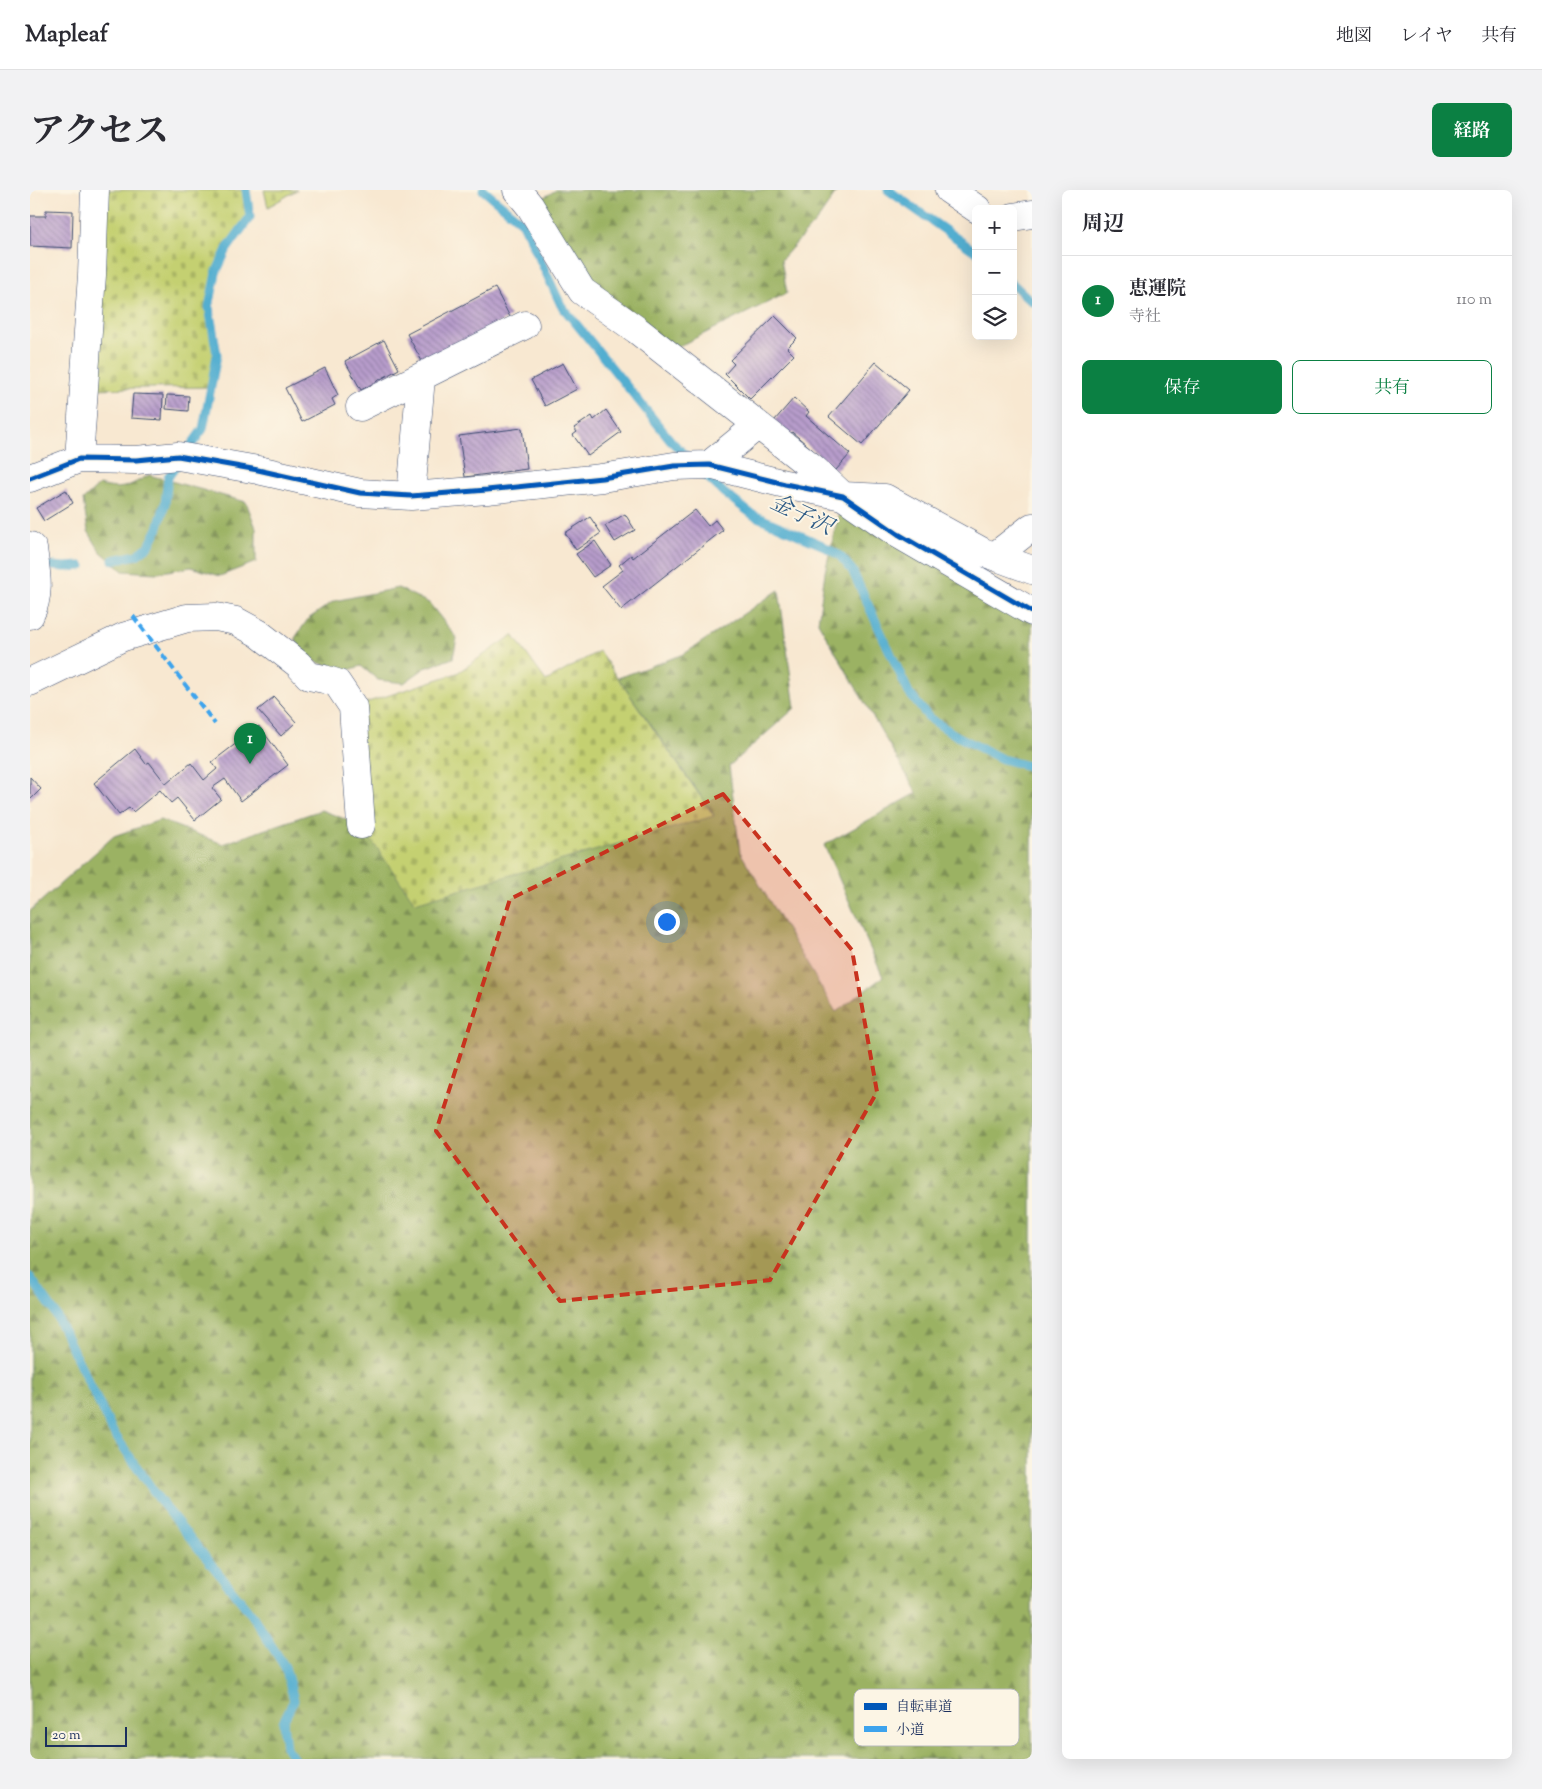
<!DOCTYPE html>
<html lang="ja">
<head>
<meta charset="utf-8">
<style>
  :root { --surface:#fff; --page:#f2f2f3; --text:#2b2b33; --muted:#7c7c81; --line:#e1e1e2; --accent:#0b8043 }
  body { margin:0; font-family:"Sorts Mill Goudy","Noto Serif JP",serif; background:var(--page); color:var(--text) }
  .controls { position:absolute; right:15px; top:15px; display:grid; overflow:hidden; border-radius:8px; box-shadow:0 5px 20px #0002 }
  .controls button { width:45px; height:45px; display:grid; place-items:center; padding:0; border:0; border-bottom:1px solid var(--line); background:var(--surface); color:var(--text); font:25px sans-serif }
  .scale { position:absolute; left:15px; bottom:12px; width:82px; box-sizing:border-box; padding-left:5px; border:2px solid #1b2f5e; border-top:0; font-size:14px; line-height:18px; white-space:nowrap; color:#1b2f5e; -webkit-text-stroke:4px #fcf5e5; paint-order:stroke }
  .you { position:absolute; left:636px; top:731px; width:18px; height:18px; margin:-12px; border:4px solid #fff; border-radius:50%; background:#1a73e8; box-shadow:0 0 0 8px #1a73e833 }
  .badge { display:grid; place-items:center; width:32px; height:32px; border-radius:50%; background:var(--accent); color:#fff; font-size:16px; font-weight:700 }
  .pin { position:absolute; translate:-50% -41px; filter:drop-shadow(0 1px 2px #0008) }
  .pin::after { content:''; position:absolute; top:26px; width:18px; height:15px; background:inherit; clip-path:polygon(0 0,100% 0,50% 100%) }
  .list { margin:0; padding:0; list-style:none }
  h2 { display:flex; justify-content:space-between; align-items:center; height:65px; margin:0; padding:0 20px; font-size:21px }
  h2 small { font-size:16px; font-weight:400; color:var(--muted) }
  .list li { display:grid; grid-template-columns:32px 1fr auto; gap:15px; align-items:center; box-sizing:border-box; height:90px; padding:0 20px; border-top:1px solid var(--line) }
  .list b { display:block; font-size:19px; white-space:nowrap }
  .list p { margin:0; font-size:16px; white-space:nowrap; color:var(--muted) }
  .list em { font-size:16px; font-style:normal; color:var(--muted) }
  .actions { display:flex; gap:10px; padding:15px 20px }
  .actions a { flex:1; padding:11px 0; border:1px solid var(--accent); border-radius:8px; text-align:center; font-size:18px; color:var(--accent) }
  .actions .main { background:var(--accent); color:#fff }
  .icon { flex:none; width:28px; height:28px; fill:none; stroke:currentColor; stroke-width:2; stroke-linecap:round; stroke-linejoin:round }
  .map { position:relative; flex:none; width:1002px; height:1569px; overflow:hidden; border-radius:8px }
  header { display:flex; align-items:center; gap:30px; box-sizing:border-box; height:70px; padding:0 25px; background:var(--surface); border-bottom:1px solid var(--line) }
  header strong { font-size:24px }
  nav { display:flex; gap:28px; margin-inline-start:auto; font-size:18px }
  .intro { display:flex; align-items:center; justify-content:space-between; box-sizing:border-box; height:120px; padding:0 30px }
  h1 { margin:0; font-size:35px }
  .button { padding:12px 22px; border-radius:8px; background:var(--accent); color:#fff; font-size:18px; font-weight:700 }
  main { display:flex; gap:30px; padding:0 30px }
  aside { flex:1; background:var(--surface); border-radius:8px; box-shadow:0 5px 20px #0002 }
  .map>svg:first-child { display:block }
  .forest { fill:url(#forest-firs); stroke:#5b7060 }
  .cemetery { fill:url(#cemetery-stones); stroke:#708068 }
  .lines { fill:none; stroke-linecap:round; stroke-linejoin:round }
  .stream { stroke:#52aed0; stroke-width:9 }
  .building { fill:url(#building-back-hatch) }
  .minor-casing { stroke:#3c4b6f; stroke-width:29 }
  .minor { stroke:#fff; stroke-width:28 }
  .quiet { stroke:#3da3ed; stroke-width:4; stroke-dasharray:8 4; stroke-linecap:butt }
  .cycleway-casing { stroke:#fcf5e5; stroke-width:8 }
  .cycleway { stroke:#0057b8; stroke-width:5 }
  .marked { fill:#c8321e; fill-opacity:0.2; stroke:#c8321e; stroke-width:4; stroke-dasharray:10 6; stroke-linejoin:round }
  .labels { text-anchor:middle; dominant-baseline:central; stroke-width:4; stroke-linejoin:round; paint-order:stroke }
  .water-label { font-size:22px; font-style:italic; fill:#2e5b86; stroke:#fcf5e5 }
  .key { fill:#fcf5e5; stroke:#b8babc; stroke-width:1 }
  .key-label { font-size:14px; fill:#1b2f5e }
</style>
</head>
<body>
<header>
<strong>Mapleaf</strong>
<nav><a>地図</a><a>レイヤ</a><a>共有</a></nav>
</header>
<div class="intro"><h1>アクセス</h1><a class="button">経路</a></div>
<main>
<div class="map">
<svg width="1002" height="1569" viewBox="0 0 1002 1569">
  <defs>
    <pattern id="forest-firs" width="22" height="20" patternUnits="userSpaceOnUse" patternTransform="scale(1.25)"><rect width="22" height="20" fill="#9bb263"/><path d="M5 1l3.5 6h-7zM16 11l3.5 6h-7z" fill="#7e9155"/></pattern>
    <pattern id="cemetery-stones" width="16" height="16" patternUnits="userSpaceOnUse" patternTransform="scale(1.25)"><rect width="16" height="16" fill="#c4d071"/><path d="M2 7V4a2 2 0 0 1 4 0v3zM10 15v-3a2 2 0 0 1 4 0v3z" fill="#a8b364"/></pattern>
    <pattern id="building-back-hatch" width="6" height="6" patternUnits="userSpaceOnUse" patternTransform="scale(1.25)"><rect width="6" height="6" fill="#b79ccb"/><path d="M-1 5l2 2M0 0l6 6M5-1l2 2" fill="none" stroke="#9480a8"/></pattern>
  </defs>
  <rect width="100%" height="100%" fill="#fcf5e5"/>
  <filter id="ink" filterUnits="userSpaceOnUse"><feTurbulence type="fractalNoise" baseFrequency=".02" numOctaves="2"/><feDisplacementMap in="SourceGraphic" scale="10" xChannelSelector="R" yChannelSelector="G"/><feConvolveMatrix kernelMatrix="1 2 1 2 8 2 1 2 1" color-interpolation-filters="sRGB"/></filter>
  <filter id="wash" filterUnits="userSpaceOnUse"><feTurbulence type="fractalNoise" baseFrequency=".0096" numOctaves="4" result="noise"/><feDisplacementMap in="SourceGraphic" scale="20" xChannelSelector="R" yChannelSelector="G"/><feGaussianBlur stdDeviation="1.12" result="paint"/><feColorMatrix in="noise" values="0 0 0 0 0 0 0 0 0 0 0 0 0 0 0 0 0 1.4 0 .05"/><feComposite in="paint" operator="in"/></filter>
  <g filter="url(#wash)">
    <rect width="100%" height="100%" fill="#f8e8d1"/>
    <path class="forest" d="M 526,0 L 808,0 L 789,28 L 751,70 L 757,103 L 635,163 L 552,101 L 500,16 Z
      M 119,285 L 216,312 L 226,338 L 226,372 L 190,386 L 161,377 L 126,383 L 93,381 L 70,361 L 58,341 L 53,310 L 69,295 C 93,301 97,297 119,285 Z
      M 813,306 L 1002,422 L 1002,1569 L 0,1569 L 0,721 L 84,646 L 130,630 L 193,654 L 291,620 L 331,635 L 684,625 L 588,488 L 654,464 L 749,400 L 765,518 L 699,576 L 710,662 L 806,822 L 853,787 L 794,655 L 887,603 L 788,432 L 795,382 Z
      M 368,398 L 399,413 L 427,448 L 423,468 L 395,478 L 374,493 L 348,490 L 331,476 L 316,481 L 287,472 L 272,462 L 265,448 L 278,429 L 304,411 Z"/>
    <path class="cemetery" d="M 65,0 L 216,0 L 220,27 L 197,59 L 186,83 L 179,117 L 187,165 L 182,197 L 54,199 Z
      M 234,0 L 267,0 L 238,17 Z
      M 483,445 L 516,491 L 569,461 L 684,626 L 385,713 L 331,635 L 323,517 L 427,483 Z"/>
    <g class="lines">
      <path class="stream" d="M 453,0 L 493,33 L 531,115 L 642,252 L 660,270
        M 858,0 L 946,62
        M 983,94 L 1002,112
        M 673,283 L 694,303 L 723,325 L 792,355 L 810,366 L 822,380 L 879,503 L 899,528 L 927,546 L 972,569 L 1002,577
        M 83,370 L 107,365 L 119,356 L 128,338 L 135,314 L 138,287 L 173,239 L 187,165 L 179,117 L 186,83 L 197,59 L 220,27 L 216,0
        M 11,375 L 35,377 L 51,376
        M 0,1087 L 24,1121 L 83,1242 L 129,1309 L 222,1425 L 255,1477 L 264,1510 L 253,1532 L 256,1558 L 264,1569"/>
    </g>
    <g id="blocks">
      <path class="building" d="M 16,20 L 43,21 L 42,58 L 0,56 L 0,26 L 16,26 Z
        M 465,98 L 480,127 L 393,173 L 377,144 Z
        M 745,126 L 767,148 L 757,158 L 764,165 L 720,209 L 695,184 L 704,174 L 700,170 Z
        M 354,150 L 369,179 L 331,200 L 315,171 Z
        M 846,172 L 879,200 L 832,255 L 799,227 Z
        M 533,173 L 547,199 L 515,216 L 501,190 Z
        M 295,178 L 308,205 L 302,209 L 305,215 L 272,232 L 255,198 Z
        M 103,204 L 133,205 L 132,230 L 101,228 Z
        M 137,205 L 159,206 L 158,221 L 136,219 Z
        M 764,208 L 779,222 L 776,226 L 820,264 L 806,280 L 762,242 L 760,245 L 744,231 Z
        M 576,220 L 591,242 L 558,266 L 543,245 L 547,242 L 544,238 L 562,226 L 564,230 Z
        M 492,238 L 497,279 L 435,287 L 429,246 Z
        M 36,300 L 43,313 L 14,331 L 6,318 Z
        M 665,320 L 678,336 L 685,330 L 693,340 L 591,420 L 572,396 L 593,380 L 589,375 L 601,365 L 603,368 Z
        M 595,324 L 605,340 L 585,352 L 575,336 Z
        M 560,327 L 571,343 L 546,360 L 535,343 Z
        M 565,351 L 581,375 L 563,387 L 546,364 Z
        M 244,507 L 266,532 L 251,546 L 228,520 Z
        M 229,536 L 258,575 L 211,611 L 195,589 L 182,598 L 191,609 L 165,630 L 147,608 L 141,613 L 130,600 L 103,622 L 99,618 L 89,625 L 64,593 L 105,559 L 116,574 L 119,572 L 136,594 L 161,573 L 174,590 L 187,579 L 182,572 Z
        M 0,587 L 11,599 L 0,610 Z"/>
    </g>
  </g>
  <g filter="url(#ink)">
    <use href="#blocks" fill-opacity="0" stroke="#3c4b6f" stroke-width="1"/>
    <g class="lines">
      <defs>
        <path id="minor" d="M 487,0 L 500,16 L 552,101 L 607,140 L 783,278 L 813,306 L 855,308 L 953,362 L 1002,380
          M 919,0 L 947,19
          M 983,27 L 1002,24
          M 330,217 L 495,135
          M 49,269 L 62,85 L 65,0
          M 679,275 L 728,235
          M 0,288 L 49,269 L 106,270 L 148,266 L 228,280 L 330,303 L 381,306 L 457,300 L 572,288 L 644,276 L 679,275 L 755,294 L 813,306 L 868,344 L 1002,422
          M 381,306 L 391,187
          M 0,356 L 3,359 C 6,381 11,404 0,425
          M 965,366 L 1002,337
          M 0,492 L 93,447 L 157,428 L 186,427 L 206,431 L 228,443 L 268,474 L 279,486 L 294,489 L 307,493 L 323,517 L 331,635"/>
      </defs>
      <use href="#minor" class="minor-casing"/>
      <use href="#minor" class="minor"/>
      <path class="quiet" d="M 103,426 L 185,534"/>
      <defs>
        <path id="cycleway" d="M 0,288 L 49,269 L 106,270 L 148,266 L 228,280 L 330,303 L 381,306 L 457,300 L 572,288 L 644,276 L 679,275 L 755,294 L 813,306 L 868,344 L 1002,422"/>
      </defs>
      <use href="#cycleway" class="cycleway-casing"/>
      <use href="#cycleway" class="cycleway"/>
    </g>
  </g>
  <path class="marked" d="M 693,604 L 822,760 L 847,902 L 740,1090 L 530,1111 L 406,941 L 480,709 Z"/>
  <g class="labels">
    <g class="water-label">
      <text transform="translate(771 326) rotate(25)">金子沢</text>
    </g>
  </g>
  <rect x="824" y="1499" width="165" height="57" rx="8" class="key"/>
  <rect x="834" y="1513" width="23" height="7" fill="#0057b8"/>
  <rect x="834" y="1536" width="23" height="6" fill="#3da3ed"/>
  <g class="key-label">
    <text x="866" y="1521">自転車道</text>
    <text x="866" y="1544">小道</text>
  </g>
</svg>
<div class="controls">
<button>+</button>
<button>−</button>
<button><svg class="icon" aria-label="layers" viewBox="0 0 24 24"><path d="M12 4l9 5-9 5-9-5zM3 14l9 5 9-5"/></svg></button>
</div>
<div class="scale">20 m</div>
<div class="you"></div>
<div class="pin badge" style="left:220px;top:574px">1</div>
</div>
<aside>
<h2>周辺<small></small></h2>
<ul class="list">
<li><span class="badge">1</span><div><b>恵運院</b><p>寺社</p></div><em>110 m</em></li>
</ul>
<div class="actions"><a class="main">保存</a><a>共有</a></div>
</aside>
</main>
</body>
</html>
